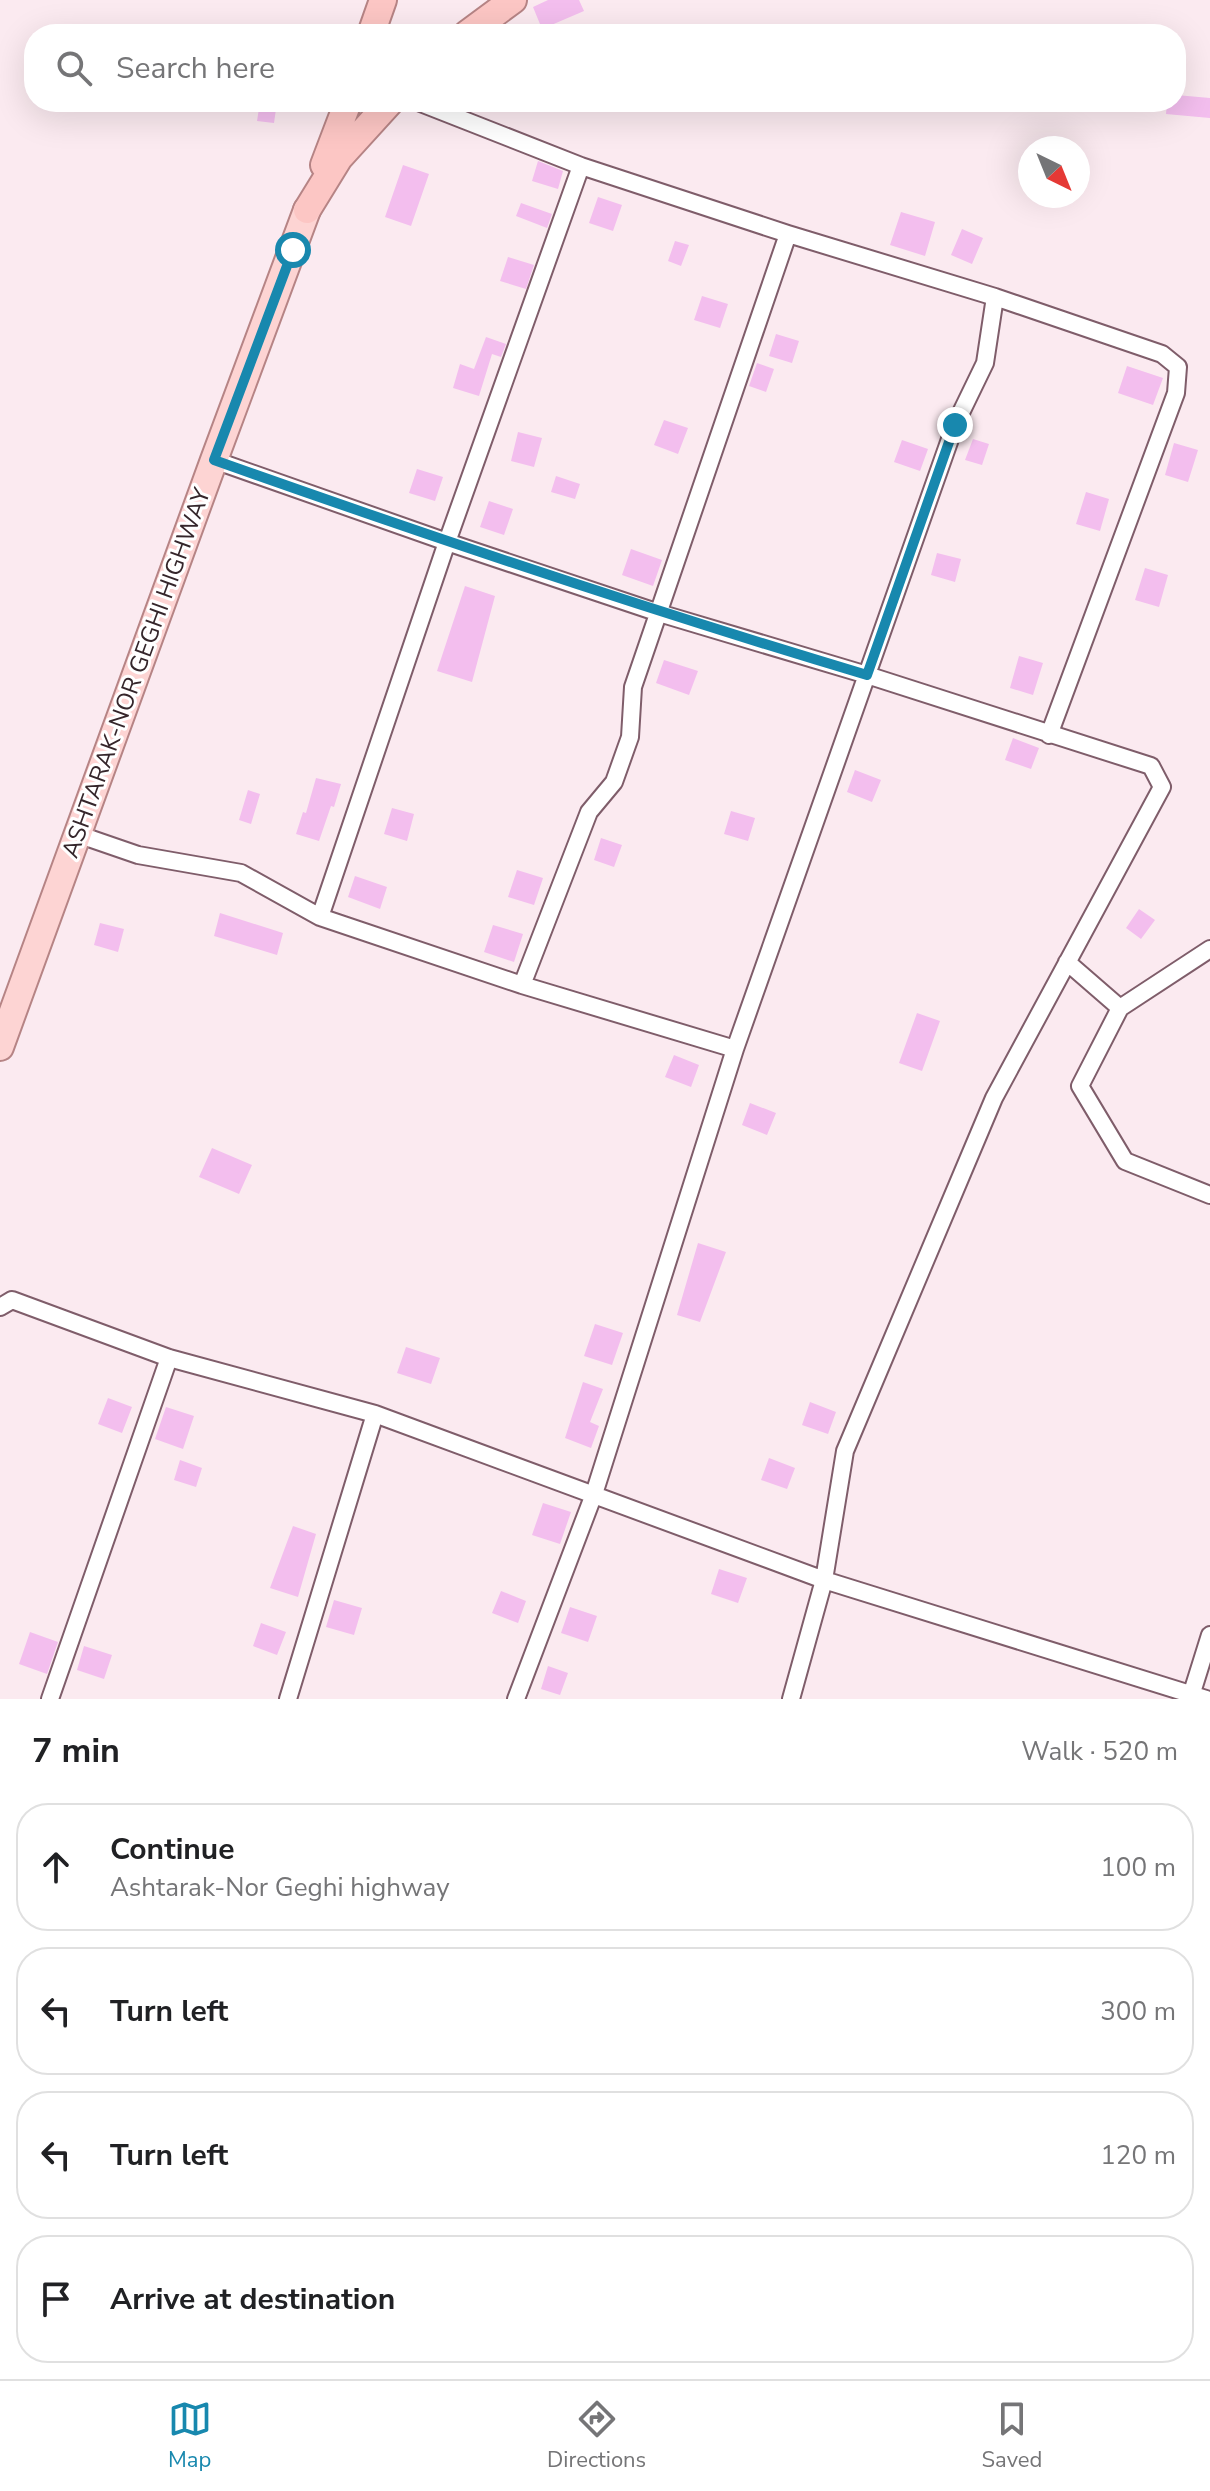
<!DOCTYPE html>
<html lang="en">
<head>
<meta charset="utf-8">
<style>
  :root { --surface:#fff; --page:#f6f6f6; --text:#202124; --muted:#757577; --line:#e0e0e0; --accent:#1888ae }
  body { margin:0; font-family:"Nunito Sans",sans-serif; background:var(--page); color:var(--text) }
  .compass { position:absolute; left:1018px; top:136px; width:72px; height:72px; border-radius:50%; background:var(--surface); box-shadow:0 8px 32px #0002; rotate:137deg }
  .stop { position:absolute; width:24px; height:24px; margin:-18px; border:6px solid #1888ae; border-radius:50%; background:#fff }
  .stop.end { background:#1888ae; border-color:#fff; box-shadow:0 2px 8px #0008 }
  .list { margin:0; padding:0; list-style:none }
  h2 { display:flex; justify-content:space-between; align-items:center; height:104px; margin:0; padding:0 32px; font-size:34px }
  h2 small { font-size:26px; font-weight:400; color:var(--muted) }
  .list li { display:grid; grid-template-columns:52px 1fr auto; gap:24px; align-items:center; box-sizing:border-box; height:128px; margin:0 16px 16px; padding:0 16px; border:2px solid var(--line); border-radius:32px }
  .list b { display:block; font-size:30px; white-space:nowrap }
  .list p { margin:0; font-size:26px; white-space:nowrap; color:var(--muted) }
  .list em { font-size:26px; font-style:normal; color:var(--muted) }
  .icon { flex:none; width:44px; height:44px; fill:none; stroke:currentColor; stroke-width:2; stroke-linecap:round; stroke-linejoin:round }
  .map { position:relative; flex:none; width:1210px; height:1699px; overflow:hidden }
  .search { position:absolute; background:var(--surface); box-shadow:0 8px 32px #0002; left:24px; right:24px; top:24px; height:88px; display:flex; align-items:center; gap:20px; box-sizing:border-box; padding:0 28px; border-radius:32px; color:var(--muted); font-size:30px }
  .sheet { height:680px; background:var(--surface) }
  nav { display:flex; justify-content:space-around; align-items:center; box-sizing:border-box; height:112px; border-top:2px solid var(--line); background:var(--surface); font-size:22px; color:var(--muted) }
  nav a { display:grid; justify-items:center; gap:4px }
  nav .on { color:var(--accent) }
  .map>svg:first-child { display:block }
  .building { fill:#f3beee }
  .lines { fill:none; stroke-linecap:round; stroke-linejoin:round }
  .minor-casing { stroke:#7f5d6a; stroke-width:20 }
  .primary-casing { stroke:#b68485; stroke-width:30 }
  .trunk-casing { stroke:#b68485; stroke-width:30 }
  .minor { stroke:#fff; stroke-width:16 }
  .primary { stroke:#fdd4d3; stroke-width:26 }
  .trunk { stroke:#fcc6c4; stroke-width:26 }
  .route { stroke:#1888ae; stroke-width:10 }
  .labels { text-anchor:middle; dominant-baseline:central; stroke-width:6; stroke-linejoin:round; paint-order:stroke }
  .street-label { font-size:24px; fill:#35262b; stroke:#fff }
</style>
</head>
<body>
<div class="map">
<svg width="1210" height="1699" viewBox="0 0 1210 1699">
  <rect width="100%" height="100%" fill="#fbeaf0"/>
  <path class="building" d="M 548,0 L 579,0 L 584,11 L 542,29 L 533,7 Z
    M 1176,95 L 1210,98 L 1210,118 L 1166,114 L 1167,102 L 1176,102 Z
    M 260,102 L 277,102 L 274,123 L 257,121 Z
    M 538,161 L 563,171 L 558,189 L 532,181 Z
    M 403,165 L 429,174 L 411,226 L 385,217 Z
    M 598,197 L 622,205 L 613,231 L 589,223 Z
    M 521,203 L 552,214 L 547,228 L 516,216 Z
    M 901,212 L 935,222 L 925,256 L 890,245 Z
    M 962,229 L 983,238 L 972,264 L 951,255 Z
    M 675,241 L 689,245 L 681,266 L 668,261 Z
    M 508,257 L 534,265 L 526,289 L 500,281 Z
    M 702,296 L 728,304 L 720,328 L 694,320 Z
    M 776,334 L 799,341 L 792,363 L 769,356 Z
    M 486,337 L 506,344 L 501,357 L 492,354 L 479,396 L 453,388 L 460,364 L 474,369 Z
    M 757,363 L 774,369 L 766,392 L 749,386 Z
    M 1127,366 L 1163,378 L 1153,405 L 1118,393 Z
    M 664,420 L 688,428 L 678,454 L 654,445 Z
    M 518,432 L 542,438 L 534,467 L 511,461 Z
    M 973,439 L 989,444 L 982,465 L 965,460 Z
    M 902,440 L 928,449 L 920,471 L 894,462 Z
    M 1174,443 L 1198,450 L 1188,482 L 1165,475 Z
    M 417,469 L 443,477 L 435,501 L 409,493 Z
    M 556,476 L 580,484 L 575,499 L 551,492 Z
    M 1086,492 L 1109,499 L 1100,531 L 1076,524 Z
    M 489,501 L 513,509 L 504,535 L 480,527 Z
    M 631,549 L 662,560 L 653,586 L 622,575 Z
    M 937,553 L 961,559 L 955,582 L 931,575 Z
    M 1145,568 L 1168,575 L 1159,607 L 1135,600 Z
    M 465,586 L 495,596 L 472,682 L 437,671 Z
    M 1019,656 L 1043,663 L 1033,695 L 1010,688 Z
    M 664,660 L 698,671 L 689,695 L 656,683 Z
    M 1013,738 L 1039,748 L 1031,769 L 1005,760 Z
    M 855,770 L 881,780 L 872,802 L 847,792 Z
    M 316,778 L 341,784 L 334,807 L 331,806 L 319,841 L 296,834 L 303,812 L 306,813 Z
    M 248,790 L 260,794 L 251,824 L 239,820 Z
    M 392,808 L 414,814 L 407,841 L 384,834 Z
    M 731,811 L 755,818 L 748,841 L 724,834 Z
    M 601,838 L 622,845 L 614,867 L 594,860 Z
    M 517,870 L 543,878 L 534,905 L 508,897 Z
    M 355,876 L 387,887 L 380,909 L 348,897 Z
    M 1139,909 L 1155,920 L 1141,939 L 1126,928 Z
    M 220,913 L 283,933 L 277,955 L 214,936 Z
    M 100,923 L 124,929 L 118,952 L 94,945 Z
    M 493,925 L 523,934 L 514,962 L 484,952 Z
    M 917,1013 L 940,1021 L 922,1071 L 899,1063 Z
    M 674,1055 L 699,1065 L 691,1087 L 665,1077 Z
    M 750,1103 L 776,1113 L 767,1135 L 742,1125 Z
    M 212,1148 L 252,1165 L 239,1194 L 199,1177 Z
    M 698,1243 L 726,1252 L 700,1322 L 677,1315 Z
    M 595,1324 L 623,1333 L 612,1365 L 584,1356 Z
    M 406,1347 L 440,1358 L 431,1384 L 397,1373 Z
    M 583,1382 L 603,1389 L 590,1422 L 599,1426 L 591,1448 L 565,1438 Z
    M 108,1398 L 132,1407 L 122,1433 L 98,1424 Z
    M 810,1402 L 836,1412 L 828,1434 L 802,1425 Z
    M 166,1407 L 194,1416 L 183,1449 L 155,1439 Z
    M 769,1458 L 795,1468 L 787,1489 L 761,1480 Z
    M 180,1460 L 202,1468 L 196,1487 L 174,1480 Z
    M 543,1503 L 571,1512 L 560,1544 L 532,1535 Z
    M 293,1526 L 316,1534 L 298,1597 L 270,1588 Z
    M 719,1569 L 747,1578 L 738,1603 L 711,1594 Z
    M 501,1591 L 526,1601 L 518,1623 L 492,1613 Z
    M 334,1600 L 362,1608 L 354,1635 L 326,1627 Z
    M 570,1607 L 597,1616 L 588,1642 L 561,1633 Z
    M 261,1623 L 286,1632 L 277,1655 L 253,1646 Z
    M 30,1632 L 58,1642 L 47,1674 L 19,1664 Z
    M 84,1646 L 112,1655 L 104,1679 L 77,1670 Z
    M 548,1666 L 568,1673 L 560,1695 L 541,1689 Z"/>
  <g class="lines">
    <defs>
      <path id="minor" d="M 418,102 L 581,166 L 788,234 L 995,297 L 1162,354 L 1178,367 L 1176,393 L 1049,735
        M 214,460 L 447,542 L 659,613 L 867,675 L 1151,766 L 1162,787 L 994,1098 L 845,1451 L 824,1580 L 791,1699
        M 77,834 L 138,855 L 241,873 L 320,917 L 522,985 L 735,1049
        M 320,917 L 447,542 L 581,166
        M 1210,949 L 1120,1008 L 1080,1086 L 1125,1161 L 1210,1195
        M 1067,962 L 1120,1008
        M 522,985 L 589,812 L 614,782 L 630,737 L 633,687 L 788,234
        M 0,1307 L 12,1300 L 169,1358 L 375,1414 L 824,1580 L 1206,1699
        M 50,1699 L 169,1358
        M 288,1699 L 375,1414
        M 516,1699 L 594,1494 L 735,1049 L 955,425 L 985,363 L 995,297
        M 1190,1699 L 1210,1635"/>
      <path id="primary" d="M 0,1047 L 214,460 L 307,210"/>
      <path id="trunk" d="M 371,34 L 383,0
        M 467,34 L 513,0
        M 324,165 L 348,102
        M 307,210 L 339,158 L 390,102"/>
    </defs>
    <use href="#minor" class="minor-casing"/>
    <use href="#primary" class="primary-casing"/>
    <use href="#trunk" class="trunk-casing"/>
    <use href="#minor" class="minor"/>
    <use href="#primary" class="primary"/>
    <use href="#trunk" class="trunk"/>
  </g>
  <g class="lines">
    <path class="route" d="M 293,250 L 214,460 C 431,537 646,609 867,675 L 955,425"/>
  </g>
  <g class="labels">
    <g class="street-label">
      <text transform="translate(136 673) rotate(-70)">ASHTARAK-NOR GEGHI HIGHWAY</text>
    </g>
  </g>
</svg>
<svg class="compass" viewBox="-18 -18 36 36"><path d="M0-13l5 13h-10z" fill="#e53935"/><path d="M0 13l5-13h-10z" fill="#757577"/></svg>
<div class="stop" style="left:293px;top:250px"></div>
<div class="stop end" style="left:955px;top:425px"></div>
<div class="search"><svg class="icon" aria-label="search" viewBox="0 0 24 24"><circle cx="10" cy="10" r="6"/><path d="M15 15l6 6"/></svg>Search here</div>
</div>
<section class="sheet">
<h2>7 min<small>Walk · 520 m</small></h2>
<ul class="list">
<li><svg class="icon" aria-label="ahead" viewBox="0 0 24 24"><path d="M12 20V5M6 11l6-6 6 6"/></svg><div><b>Continue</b><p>Ashtarak-Nor Geghi highway</p></div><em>100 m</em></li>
<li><svg class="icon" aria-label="left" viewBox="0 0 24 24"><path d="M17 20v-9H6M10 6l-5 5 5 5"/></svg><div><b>Turn left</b></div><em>300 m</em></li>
<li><svg class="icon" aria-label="left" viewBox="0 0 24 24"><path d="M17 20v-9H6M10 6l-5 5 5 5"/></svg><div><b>Turn left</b></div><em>120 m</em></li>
<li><svg class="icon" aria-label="arrive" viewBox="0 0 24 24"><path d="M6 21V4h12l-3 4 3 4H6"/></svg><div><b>Arrive at destination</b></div></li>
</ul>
</section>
<nav>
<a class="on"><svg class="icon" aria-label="map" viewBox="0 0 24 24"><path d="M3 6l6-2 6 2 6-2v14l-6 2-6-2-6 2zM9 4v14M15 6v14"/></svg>Map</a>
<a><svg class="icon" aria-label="directions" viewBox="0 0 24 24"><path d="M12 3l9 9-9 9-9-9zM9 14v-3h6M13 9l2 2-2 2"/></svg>Directions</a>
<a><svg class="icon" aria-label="saved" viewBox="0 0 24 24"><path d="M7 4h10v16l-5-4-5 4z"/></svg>Saved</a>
</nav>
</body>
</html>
